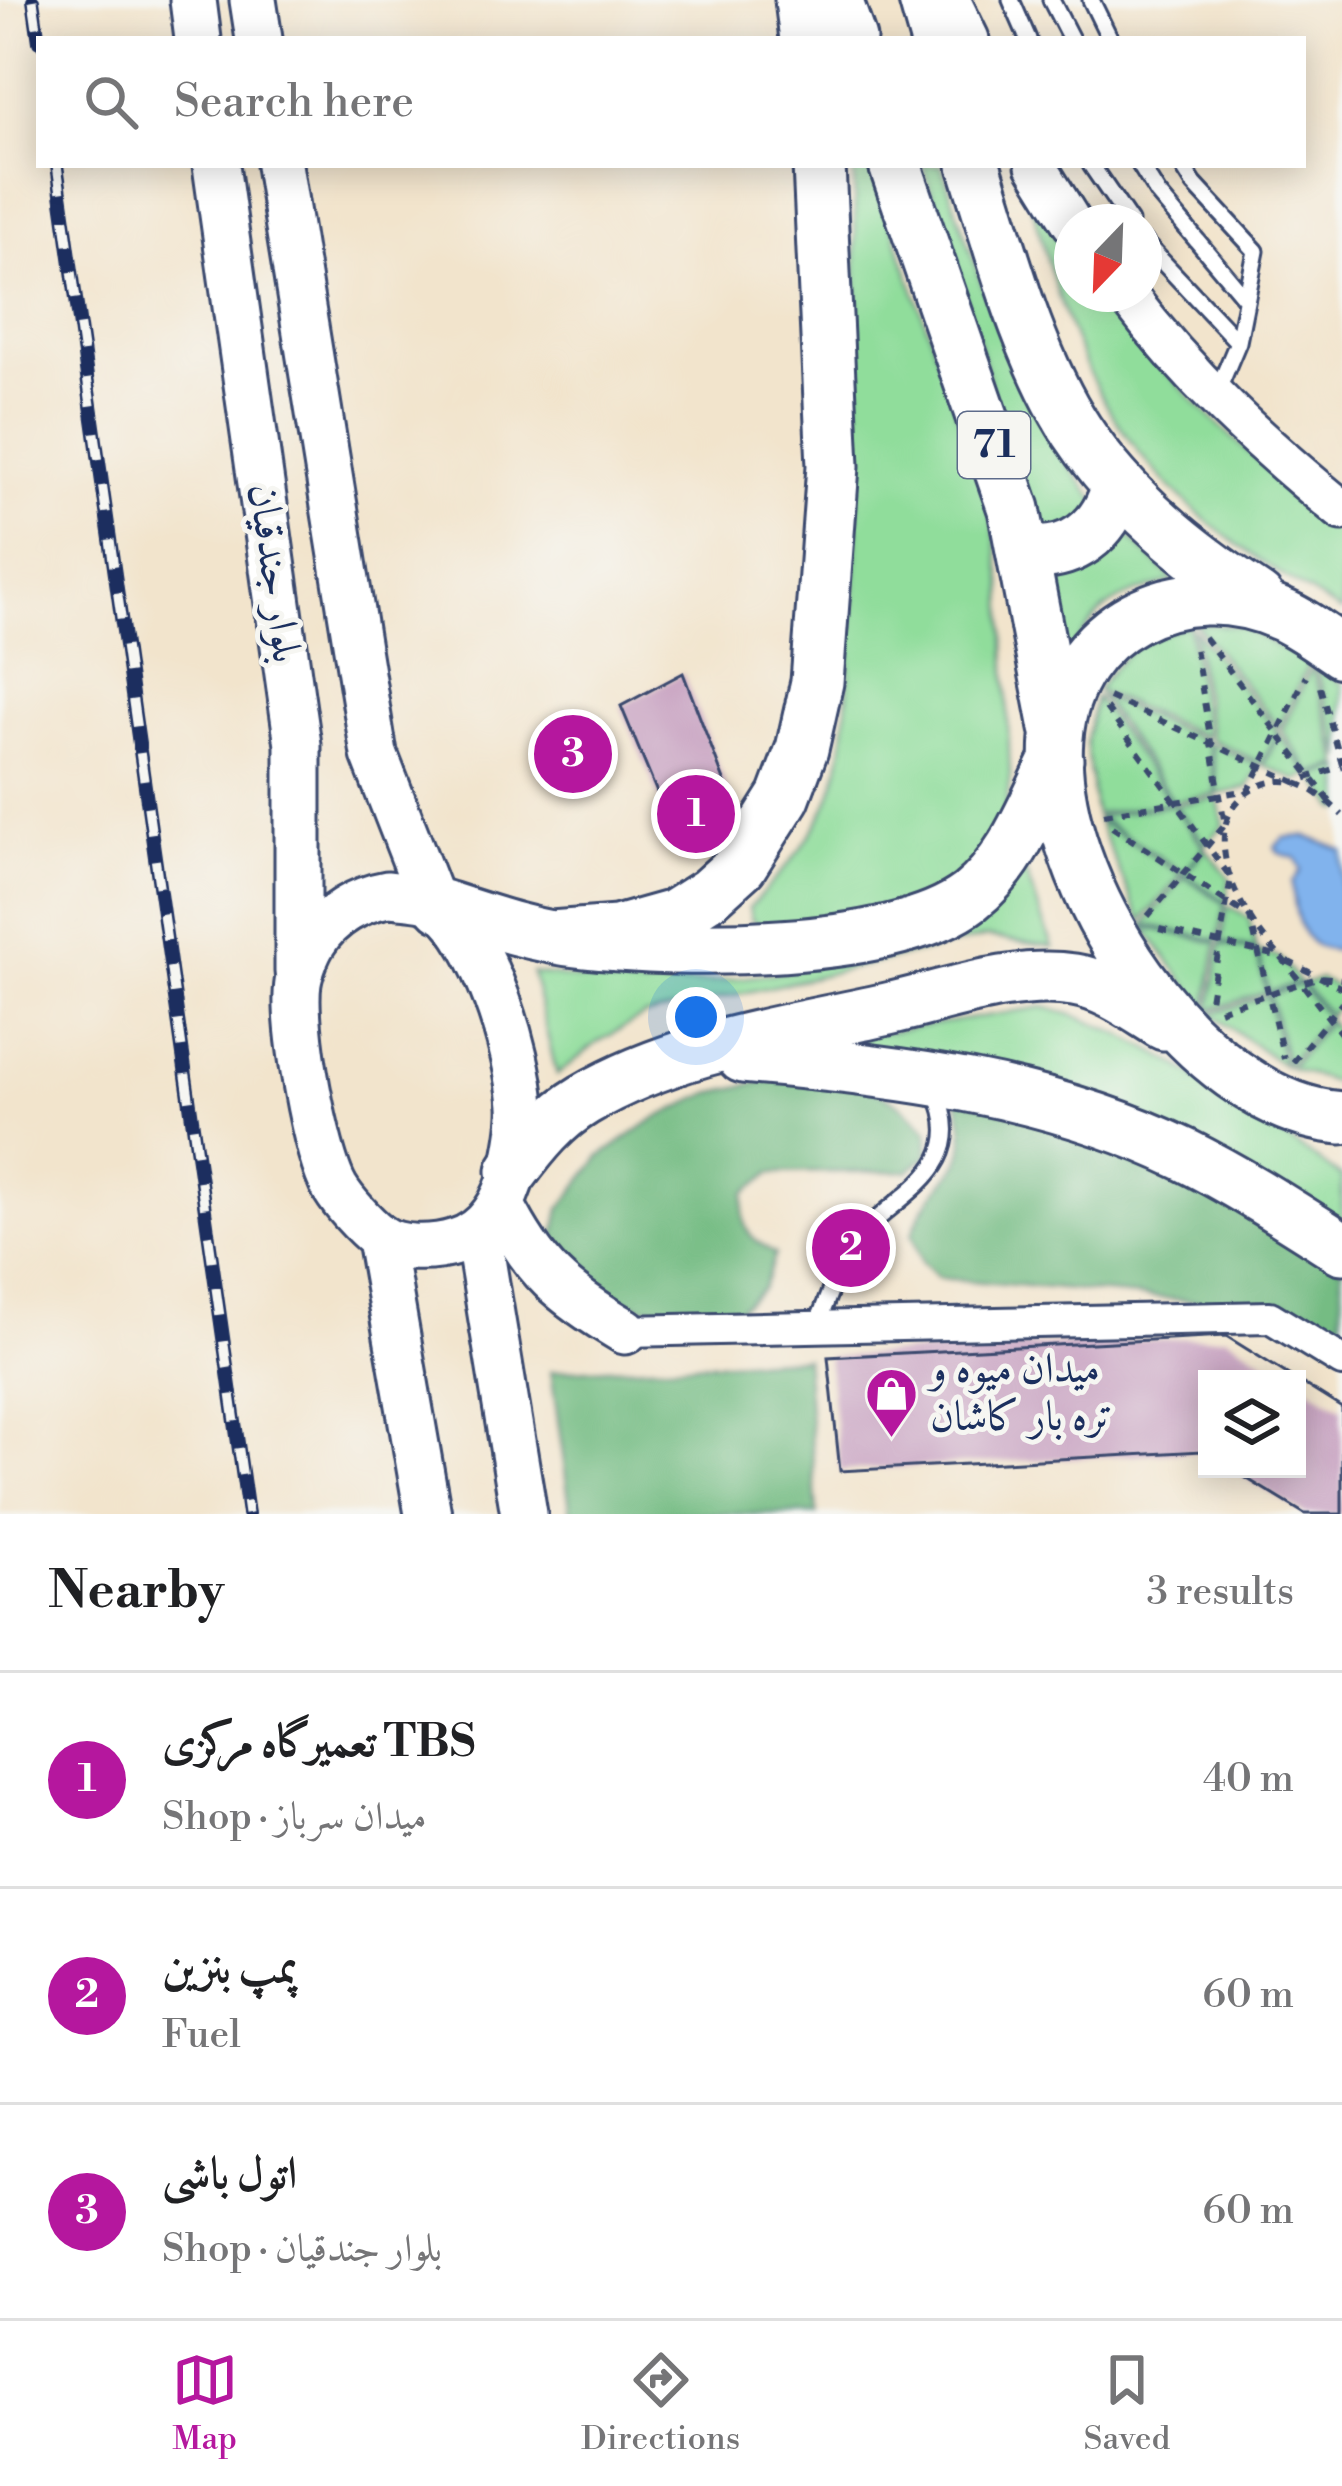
<!DOCTYPE html>
<html lang="en">
<head>
<meta charset="utf-8">
<style>
  :root { --surface:#fff; --page:#f2f2f2; --text:#202124; --muted:#757577; --line:#e0e0e0; --accent:#b5179e }
  body { margin:0; font-family:"Libre Bodoni",Amiri,serif; background:var(--page); color:var(--text) }
  .controls { position:absolute; right:36px; bottom:36px; display:grid; overflow:hidden; border-radius:0px; box-shadow:0 6px 30px #0003 }
  .controls button { width:108px; height:108px; display:grid; place-items:center; padding:0; border:0; border-bottom:3px solid var(--line); background:var(--surface); color:var(--text); font:60px sans-serif }
  .compass { position:absolute; left:1054px; top:204px; width:108px; height:108px; border-radius:50%; background:var(--surface); box-shadow:0 6px 30px #0003; rotate:203deg }
  .you { position:absolute; left:696px; top:1017px; width:42px; height:42px; margin:-30px; border:9px solid #fff; border-radius:50%; background:#1a73e8; box-shadow:0 0 0 18px #1a73e833 }
  .badge { display:grid; place-items:center; width:78px; height:78px; border-radius:50%; background:var(--accent); color:#fff; font-size:39px; font-weight:700 }
  .pin { position:absolute; translate:-50% -50%; border:6px solid #fff; box-shadow:0 3px 12px #0006 }
  .list { margin:0; padding:0; list-style:none }
  h2 { display:flex; justify-content:space-between; align-items:center; height:156px; margin:0; padding:0 48px; font-size:51px }
  h2 small { font-size:39px; font-weight:400; color:var(--muted) }
  .list li { display:grid; grid-template-columns:78px 1fr auto; gap:36px; align-items:center; box-sizing:border-box; height:216px; padding:0 48px; border-top:3px solid var(--line) }
  .list b { display:block; font-size:45px; white-space:nowrap }
  .list p { margin:0; font-size:39px; white-space:nowrap; color:var(--muted) }
  .list em { font-size:39px; font-style:normal; color:var(--muted) }
  .icon { flex:none; width:66px; height:66px; fill:none; stroke:currentColor; stroke-width:2; stroke-linecap:round; stroke-linejoin:round }
  .map { position:relative; flex:none; width:1342px; height:1514px; overflow:hidden }
  .search { position:absolute; background:var(--surface); box-shadow:0 6px 30px #0003; left:36px; right:36px; top:36px; height:132px; display:flex; align-items:center; gap:30px; box-sizing:border-box; padding:0 42px; border-radius:0px; color:var(--muted); font-size:45px }
  .sheet { height:804px; background:var(--surface) }
  nav { display:flex; justify-content:space-around; align-items:center; box-sizing:border-box; height:168px; border-top:3px solid var(--line); background:var(--surface); font-size:33px; color:var(--muted) }
  nav a { display:grid; justify-items:center; gap:6px }
  nav .on { color:var(--accent) }
  .map>svg:first-child { display:block }
  .green { fill:#90dd9b; stroke:#56867c; stroke-width:3 }
  .forest { fill:#74bc83; stroke:#487670; stroke-width:3 }
  .water { fill:#81b3ed; stroke:#4e71a6; stroke-width:3 }
  .building { fill:#c69fbf }
  .lines { fill:none; stroke-linecap:round; stroke-linejoin:round }
  .service-casing { stroke:#3b4a6e; stroke-width:21 }
  .minor-casing { stroke:#3b4a6e; stroke-width:36 }
  .tertiary-casing { stroke:#3b4a6e; stroke-width:45 }
  .secondary-casing { stroke:#3b4a6e; stroke-width:51 }
  .trunk-casing { stroke:#3b4a6e; stroke-width:57 }
  .path { stroke:#3b4a6e; stroke-width:6; stroke-dasharray:9 9; stroke-linecap:butt }
  .service { stroke:#fff; stroke-width:15 }
  .minor { stroke:#fff; stroke-width:30 }
  .tertiary { stroke:#fff; stroke-width:39 }
  .secondary { stroke:#fff; stroke-width:45 }
  .trunk { stroke:#fff; stroke-width:51 }
  .rail-casing { stroke:#1b2f5e; stroke-width:14 }
  .rail { stroke:#f6f6f2; stroke-width:9; stroke-dasharray:27; stroke-linecap:butt }
  .labels { text-anchor:middle; dominant-baseline:central; stroke-width:10; stroke-linejoin:round; paint-order:stroke }
  .shield { fill:#f6f6f2; stroke:#5d6b8a; stroke-width:3 }
  .shield-label { font-size:39px; font-weight:bold; fill:#1b2f5e }
  .street-label { font-size:42px; fill:#1b2f5e; stroke:#f6f6f2 }
  .poi-label { font-size:42px; fill:#1b2f5e; stroke:#f6f6f2; text-anchor:start }
</style>
</head>
<body>
<div class="map">
<svg width="1342" height="1514" viewBox="0 0 1342 1514">
  <rect width="100%" height="100%" fill="#f6f6f2"/>
  <filter id="ink" filterUnits="userSpaceOnUse"><feTurbulence type="fractalNoise" baseFrequency=".00833" numOctaves="2"/><feDisplacementMap in="SourceGraphic" scale="24" xChannelSelector="R" yChannelSelector="G"/><feConvolveMatrix kernelMatrix="1 2 1 2 8 2 1 2 1" color-interpolation-filters="sRGB"/></filter>
  <filter id="wash" filterUnits="userSpaceOnUse"><feTurbulence type="fractalNoise" baseFrequency=".004" numOctaves="4" result="noise"/><feDisplacementMap in="SourceGraphic" scale="48" xChannelSelector="R" yChannelSelector="G"/><feGaussianBlur stdDeviation="2.7" result="paint"/><feColorMatrix in="noise" values="0 0 0 0 0 0 0 0 0 0 0 0 0 0 0 0 0 1.4 0 .05"/><feComposite in="paint" operator="in"/></filter>
  <g filter="url(#wash)">
    <rect width="100%" height="100%" fill="#f2e4cc"/>
    <path class="green" d="M 854,165 L 871,165 L 991,512 L 1003,586 L 1010,774 L 1005,820 L 962,882 L 901,908 L 763,927 L 751,919 L 749,908 C 779,875 814,840 830,797 C 848,749 847,694 851,643 C 864,484 857,324 854,165 Z
      M 923,165 L 941,165 C 976,266 1007,375 1068,464 C 1098,508 1137,544 1174,581 C 1106,600 1100,604 1063,665 L 978,339 Z
      M 1026,184 L 1072,251 L 1072,294 L 1103,294 C 1169,386 1253,460 1342,530 L 1342,612 C 1228,545 1132,477 1079,351 C 1056,297 1042,240 1026,184 Z
      M 1195,623 L 1241,627 L 1309,663 L 1279,727 Z
      M 1188,624 L 1206,737 L 1097,690 C 1124,649 1143,640 1188,624 Z
      M 1193,629 L 1277,731 L 1261,763 L 1211,739 Z
      M 1316,666 L 1342,684 L 1342,758 Z
      M 1312,667 L 1340,765 L 1312,774 L 1282,730 Z
      M 1100,696 L 1207,742 L 1216,794 L 1174,801 Z
      M 1095,697 L 1171,802 L 1095,814 L 1086,741 Z
      M 1279,734 L 1310,775 L 1296,780 L 1264,765 Z
      M 1211,744 L 1259,766 L 1248,788 L 1219,794 Z
      M 1342,768 L 1342,810 L 1336,808 L 1314,776 Z
      M 1217,798 L 1224,825 L 1206,844 L 1176,805 Z
      M 1172,805 L 1204,847 L 1183,872 L 1098,817 Z
      M 1097,820 L 1181,875 L 1141,921 Z
      M 1206,849 L 1230,878 L 1226,901 L 1185,874 Z
      M 1024,869 L 1053,947 L 987,937 L 644,1016 L 598,1042 L 557,1075 L 532,973 L 641,987 L 714,982 L 797,970 Z
      M 1184,877 L 1225,904 L 1218,940 L 1145,924 Z
      M 1228,906 L 1249,918 L 1256,949 L 1222,941 Z
      M 1144,927 L 1217,943 L 1206,1010 Z
      M 1221,944 L 1256,952 L 1266,992 L 1210,1010 Z
      M 1259,952 L 1280,958 L 1299,982 L 1269,992 Z
      M 1320,979 L 1342,990 L 1342,1001 L 1329,1015 L 1303,984 Z
      M 1300,985 L 1327,1018 L 1287,1065 L 1270,995 Z
      M 1267,996 L 1283,1065 L 1211,1014 Z
      M 1043,1007 C 1143,1028 1256,1119 1342,1177 L 1342,1225 L 830,1041 Z
      M 1329,1021 L 1342,1039 L 1342,1085 L 1290,1068 Z"/>
    <path class="forest" d="M 775,1079 C 843,1081 880,1077 928,1131 L 928,1155 L 909,1171 L 771,1173 L 745,1193 C 741,1231 744,1232 775,1254 L 763,1288 L 737,1310 L 643,1307 L 594,1292 L 552,1247 L 560,1209 L 600,1157 L 651,1121 L 710,1093 Z
      M 956,1096 L 1142,1153 L 1342,1268 L 1342,1351 L 1271,1308 L 938,1278 L 922,1263 L 912,1234 C 934,1169 983,1179 956,1096 Z
      M 805,1358 L 817,1514 L 571,1514 L 551,1371 Z"/>
    <path class="water" d="M 1305,836 L 1342,850 L 1340,950 C 1298,953 1296,914 1292,883 L 1301,870 L 1296,858 L 1279,853 L 1275,847 L 1284,838 Z"/>
    <g id="blocks">
      <path class="building" d="M 683,673 L 733,804 L 719,823 L 706,834 L 678,843 L 621,706 Z
        M 1226,1336 L 1295,1379 L 1207,1379 L 1207,1454 L 1202,1451 L 840,1471 L 828,1357 Z
        M 1297,1380 L 1342,1408 L 1342,1514 L 1305,1514 L 1231,1469 L 1297,1469 Z"/>
    </g>
  </g>
  <g filter="url(#ink)">
    <use href="#blocks" fill-opacity="0" stroke="#3b4a6e" stroke-width="3"/>
    <g class="lines">
      <defs>
        <path id="service" d="M 1011,0 L 1028,39
          M 1051,0 L 1071,39
          M 1091,0 L 1110,39
          M 1091,165 L 1130,222
          M 1140,165 L 1158,194 L 1246,299
          M 1182,165 L 1194,184 L 1256,251 L 1238,342 L 1217,392
          M 1144,242 L 1238,342
          M 817,1324 C 828,1299 837,1268 853,1245 C 889,1194 974,1174 936,1092"/>
        <path id="minor" d="M 625,1331 L 1270,1317 L 1342,1361"/>
        <path id="tertiary" d="M 950,0 L 969,39
          M 1036,165 L 1072,223
          M 1126,294 C 1189,378 1261,444 1342,510"/>
        <path id="secondary" d="M 193,0 L 198,39
          M 253,0 L 259,39
          M 216,165 L 298,745 L 298,972
          M 279,165 L 374,754 L 431,900
          M 388,894 C 404,896 428,895 441,906 C 485,941 518,1050 522,1105 C 523,1124 518,1149 514,1168 C 506,1201 489,1232 456,1242 C 434,1249 397,1251 378,1236 C 364,1225 344,1203 335,1188 C 315,1152 292,1023 298,983 C 300,971 307,951 314,941 C 330,915 359,899 388,894 Z
          M 501,1204 C 534,1270 562,1294 625,1331
          M 478,1235 L 524,1514
          M 380,1239 L 428,1514"/>
        <path id="trunk" d="M 801,0 L 806,39
          M 836,0 L 850,39
          M 925,0 L 936,39
          M 895,165 L 1014,509 L 1056,728
          M 974,165 C 1001,250 1028,356 1077,431 C 1123,501 1189,554 1258,599
          M 1022,551 C 1071,559 1107,531 1118,484
          M 1342,652 C 1322,639 1302,623 1280,614 C 1181,570 1066,626 1057,738 C 1045,880 1193,1107 1342,1118
          M 442,906 C 488,921 535,937 584,942 C 679,953 892,956 970,897 C 1013,863 1033,806 1057,759
          M 551,937 L 617,932 L 674,916 L 710,893 L 741,865 L 784,797 L 802,749 L 817,682 L 833,466 L 819,165
          M 743,1057 C 892,1070 1046,1088 1183,1154 C 1238,1181 1290,1215 1342,1248
          M 513,1171 C 534,1143 554,1118 584,1100 C 677,1045 790,1031 892,1008 C 949,995 1014,971 1074,980 C 1107,985 1136,1007 1164,1024"/>
      </defs>
      <use href="#service" class="service-casing"/>
      <use href="#minor" class="minor-casing"/>
      <use href="#tertiary" class="tertiary-casing"/>
      <use href="#secondary" class="secondary-casing"/>
      <use href="#trunk" class="trunk-casing"/>
      <path class="path" d="M 1204,637 L 1331,803
        M 1320,687 L 1342,764
        M 1109,697 L 1295,782 L 1342,766
        M 1106,708 L 1231,878 L 1210,1000
        M 1104,814 L 1249,790 L 1306,676
        M 1112,827 L 1250,917 L 1284,1059
        M 1148,916 L 1225,825 L 1194,642
        M 1159,929 L 1281,957 L 1342,1035
        M 1277,953 C 1249,923 1217,871 1225,827 C 1231,796 1266,774 1296,783 C 1313,788 1330,803 1342,815
        M 1287,961 L 1342,988
        M 1219,1010 L 1320,977 L 1342,979
        M 1293,1062 L 1342,1003"/>
      <use href="#service" class="service"/>
      <use href="#minor" class="minor"/>
      <use href="#tertiary" class="tertiary"/>
      <use href="#secondary" class="secondary"/>
      <use href="#trunk" class="trunk"/>
      <defs>
        <path id="rail" d="M 33,0 L 39,42
          M 57,165 L 248,1514"/>
      </defs>
      <use href="#rail" class="rail-casing"/>
      <use href="#rail" class="rail"/>
    </g>
  </g>
  <defs>
    <symbol id="shop-pin" viewBox="-11 -11 22 30"><path d="M0 17L-7.5 6A9.5 9.5 0 1 1 7.5 6Z" fill="#b5179e" stroke="#f6f6f2"/><path d="M-5-2.5h2.3a2.7 3.5 0 0 1 5.4 0H5L5.5 6h-11ZM-1.5-2.5h3a1.5 2.3 0 0 0-3 0Z" fill="#fff"/></symbol>
  </defs>
  <g fill-rule="evenodd">
    <use href="#shop-pin" x="862" y="1364" width="59" height="81"/>
  </g>
  <g class="labels">
    <rect class="shield" x="958" y="412" width="72" height="66" rx="9"/>
    <g class="shield-label">
      <text x="994" y="445">71</text>
    </g>
    <g class="street-label">
      <text transform="translate(274 573) rotate(82)">بلوار جندقیان</text>
    </g>
    <g class="poi-label">
      <text x="930" y="1369">میدان میوه و<tspan x="930" dy="48">تره بار کاشان</tspan></text>
    </g>
  </g>
</svg>
<div class="controls">
<button><svg class="icon" aria-label="layers" viewBox="0 0 24 24"><path d="M12 4l9 5-9 5-9-5zM3 14l9 5 9-5"/></svg></button>
</div>
<svg class="compass" viewBox="-18 -18 36 36"><path d="M0-13l5 13h-10z" fill="#e53935"/><path d="M0 13l5-13h-10z" fill="#757577"/></svg>
<div class="you"></div>
<div class="pin badge" style="left:696px;top:814px">1</div>
<div class="pin badge" style="left:851px;top:1248px">2</div>
<div class="pin badge" style="left:573px;top:754px">3</div>
<div class="search"><svg class="icon" aria-label="search" viewBox="0 0 24 24"><circle cx="10" cy="10" r="6"/><path d="M15 15l6 6"/></svg>Search here</div>
</div>
<section class="sheet">
<h2>Nearby<small>3 results</small></h2>
<ul class="list">
<li><span class="badge">1</span><div><b>تعمیرگاه مرکزی TBS</b><p>Shop · میدان سرباز</p></div><em>40 m</em></li>
<li><span class="badge">2</span><div><b>پمپ بنزین</b><p>Fuel</p></div><em>60 m</em></li>
<li><span class="badge">3</span><div><b>اتول باشی</b><p>Shop · بلوار جندقیان</p></div><em>60 m</em></li>
</ul>
</section>
<nav>
<a class="on"><svg class="icon" aria-label="map" viewBox="0 0 24 24"><path d="M3 6l6-2 6 2 6-2v14l-6 2-6-2-6 2zM9 4v14M15 6v14"/></svg>Map</a>
<a><svg class="icon" aria-label="directions" viewBox="0 0 24 24"><path d="M12 3l9 9-9 9-9-9zM9 14v-3h6M13 9l2 2-2 2"/></svg>Directions</a>
<a><svg class="icon" aria-label="saved" viewBox="0 0 24 24"><path d="M7 4h10v16l-5-4-5 4z"/></svg>Saved</a>
</nav>
</body>
</html>
